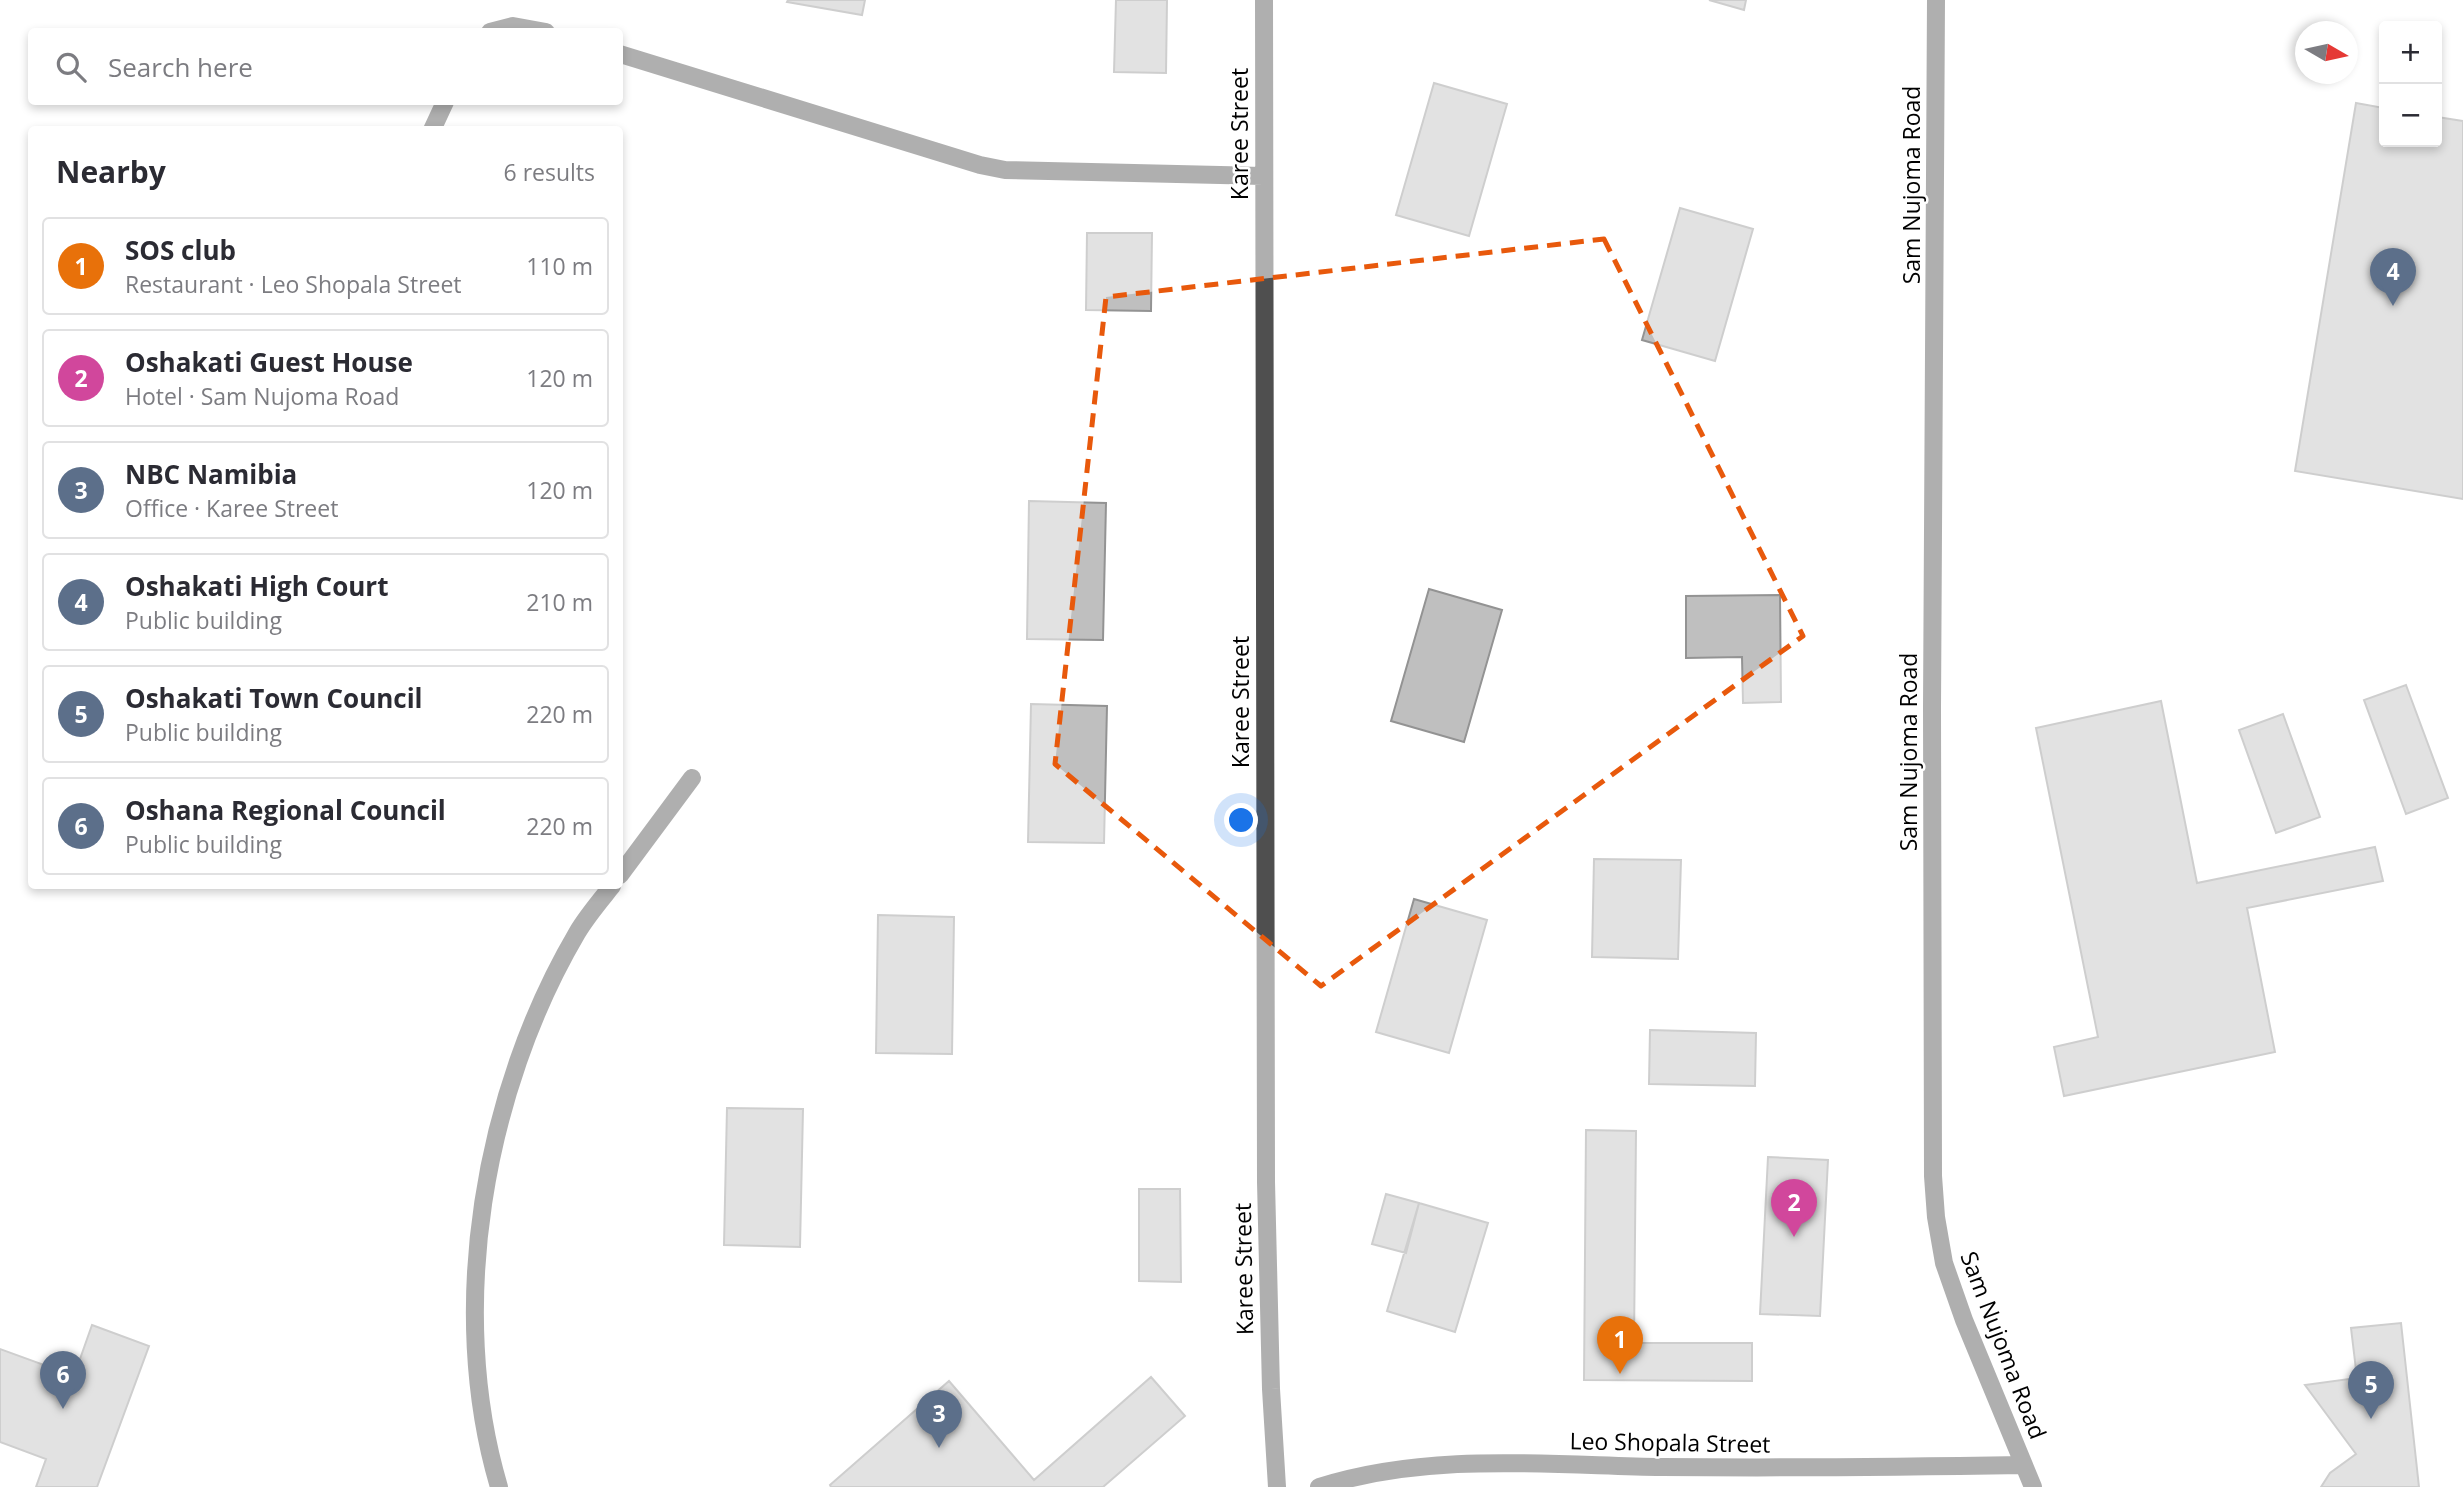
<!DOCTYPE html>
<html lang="en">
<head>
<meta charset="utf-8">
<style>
  :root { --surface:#fff; --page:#f2f2f3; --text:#2b2b33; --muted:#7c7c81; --line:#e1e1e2; --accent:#000 }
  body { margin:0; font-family:"Open Sans",sans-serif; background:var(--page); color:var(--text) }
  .controls { position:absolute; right:21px; top:21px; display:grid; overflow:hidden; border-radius:7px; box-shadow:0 4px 10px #0003 }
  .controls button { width:63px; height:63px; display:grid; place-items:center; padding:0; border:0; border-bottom:2px solid var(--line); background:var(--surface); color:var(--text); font:35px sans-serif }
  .compass { position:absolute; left:2295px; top:21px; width:63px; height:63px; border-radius:50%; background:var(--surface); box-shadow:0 4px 10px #0003; rotate:99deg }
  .you { position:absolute; left:1242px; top:821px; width:24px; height:24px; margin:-18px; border:5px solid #fff; border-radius:50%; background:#1a73e8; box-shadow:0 0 0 10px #1a73e833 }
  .badge { display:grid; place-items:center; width:46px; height:46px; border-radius:50%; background:var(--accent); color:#fff; font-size:23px; font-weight:700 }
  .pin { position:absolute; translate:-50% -58px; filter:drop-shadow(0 2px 4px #0008) }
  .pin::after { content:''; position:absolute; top:37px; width:24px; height:21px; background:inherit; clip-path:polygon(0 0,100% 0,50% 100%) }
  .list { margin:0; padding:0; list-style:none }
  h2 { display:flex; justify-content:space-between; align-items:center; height:91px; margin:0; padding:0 28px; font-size:30px }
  h2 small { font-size:23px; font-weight:400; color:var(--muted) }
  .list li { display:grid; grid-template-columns:46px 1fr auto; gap:21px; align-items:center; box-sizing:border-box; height:98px; margin:0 14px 14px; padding:0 14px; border:2px solid var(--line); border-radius:7px }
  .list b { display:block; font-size:26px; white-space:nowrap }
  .list p { margin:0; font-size:23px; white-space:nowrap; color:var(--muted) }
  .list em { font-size:23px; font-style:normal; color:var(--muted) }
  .icon { flex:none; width:38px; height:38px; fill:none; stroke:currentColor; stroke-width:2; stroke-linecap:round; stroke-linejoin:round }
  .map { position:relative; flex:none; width:2463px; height:1487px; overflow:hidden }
  .search { position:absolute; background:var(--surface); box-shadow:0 4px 10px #0003; left:28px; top:28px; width:595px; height:77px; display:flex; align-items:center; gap:18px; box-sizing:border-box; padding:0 24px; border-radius:7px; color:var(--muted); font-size:26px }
  .panel { position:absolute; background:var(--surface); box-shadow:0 4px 10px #0003; left:28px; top:126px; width:595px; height:763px; border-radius:7px }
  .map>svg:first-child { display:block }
  .building { fill:#bfbfbf; stroke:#939393; stroke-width:2 }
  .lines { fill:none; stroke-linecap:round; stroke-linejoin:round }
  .minor { stroke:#4f4f4f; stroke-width:18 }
  .marked { fill:none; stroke:#e8590c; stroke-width:5; stroke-dasharray:14 9; stroke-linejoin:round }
  .labels { text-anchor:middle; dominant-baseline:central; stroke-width:5; stroke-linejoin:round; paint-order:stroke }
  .street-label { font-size:23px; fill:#000; stroke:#fff }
</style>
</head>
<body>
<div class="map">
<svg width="2463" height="1487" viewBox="0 0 2463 1487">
  <rect width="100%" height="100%" fill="#fff"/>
  <path class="building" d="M 788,0 L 865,0 L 862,15 L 787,2 Z
    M 1116,0 L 1167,0 L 1166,73 L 1114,72 Z
    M 1709,0 L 1746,0 L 1744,10 Z
    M 1434,83 L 1507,104 L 1469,236 L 1396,215 Z
    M 2356,103 L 2384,108 L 2384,142 L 2437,142 L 2437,117 L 2463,121 L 2463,499 L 2295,471 Z
    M 1680,208 L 1753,229 L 1715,361 L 1642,340 Z
    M 1087,233 L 1152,233 L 1151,311 L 1086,310 Z
    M 1029,501 L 1106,503 L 1103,640 L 1027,639 Z
    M 1429,589 L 1502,610 L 1464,742 L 1391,721 Z
    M 1780,595 L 1781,702 L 1743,703 L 1742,657 L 1686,658 L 1686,596 Z
    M 2406,685 L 2448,798 L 2406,814 L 2364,700 Z
    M 2161,701 L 2197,883 L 2375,847 L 2383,881 L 2247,908 L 2275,1052 L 2064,1096 L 2054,1047 L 2098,1037 L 2036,728 Z
    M 1031,704 L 1107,706 L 1104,843 L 1028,842 Z
    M 2283,714 L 2320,817 L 2276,833 L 2239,730 Z
    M 1594,859 L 1681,860 L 1678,959 L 1592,957 Z
    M 1414,899 L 1487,920 L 1449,1053 L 1376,1032 Z
    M 878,915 L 954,917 L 952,1054 L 876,1053 Z
    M 1650,1030 L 1756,1033 L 1755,1086 L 1649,1084 Z
    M 727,1108 L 803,1109 L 800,1247 L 724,1245 Z
    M 1586,1130 L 1636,1131 L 1634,1343 L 1752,1343 L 1752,1381 L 1584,1380 Z
    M 1768,1157 L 1828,1160 L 1820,1316 L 1760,1314 Z
    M 1139,1189 L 1180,1189 L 1181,1282 L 1139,1281 Z
    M 1386,1194 L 1419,1203 L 1406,1253 L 1372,1244 Z
    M 1419,1203 L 1488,1223 L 1455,1332 L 1387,1311 Z
    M 2401,1323 L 2419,1487 L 2321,1487 L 2330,1473 L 2356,1454 L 2305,1385 L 2357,1378 L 2351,1328 Z
    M 92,1325 L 149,1346 L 97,1487 L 36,1487 L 46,1459 L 0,1442 L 0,1349 L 74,1376 Z
    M 1151,1377 L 1185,1416 L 1103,1487 L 831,1487 L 830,1485 L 949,1381 L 1034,1480 Z"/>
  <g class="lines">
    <path class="minor" d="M 1264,0 L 1266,1182 L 1271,1389 L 1277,1487
      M 1936,0 L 1932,708 L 1933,1176 L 1936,1217 L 1944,1263 L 1964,1320 L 2033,1487
      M 490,32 L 513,26 L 546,32
      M 620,54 L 980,165 L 1005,170 L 1263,176
      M 432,130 L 445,102
      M 620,875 L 692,778
      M 499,1487 C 446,1309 484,1091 577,933 C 587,916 600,901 612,886
      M 1319,1487 C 1429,1452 1548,1465 1662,1467 C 1783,1468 1903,1467 2024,1465"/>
  </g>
  <path d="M0 0H2463V1487H0ZM 1604,239 L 1803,636 L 1321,986 L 1055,764 L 1106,297 Z" fill="#fff" fill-opacity=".55" fill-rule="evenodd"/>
  <path class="marked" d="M 1604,239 L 1803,636 L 1321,986 L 1055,764 L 1106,297 Z"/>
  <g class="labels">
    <g class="street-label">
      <text transform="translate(1239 134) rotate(-90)">Karee Street</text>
      <text transform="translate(1911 185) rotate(-90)">Sam Nujoma Road</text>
      <text transform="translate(1240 702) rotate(-90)">Karee Street</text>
      <text transform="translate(1908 752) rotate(-90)">Sam Nujoma Road</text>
      <text transform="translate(1243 1269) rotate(-91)">Karee Street</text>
      <text transform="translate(2004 1345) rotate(69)">Sam Nujoma Road</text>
      <text transform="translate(1670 1442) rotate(1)">Leo Shopala Street</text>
    </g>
  </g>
</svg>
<div class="controls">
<button>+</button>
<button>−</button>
</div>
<svg class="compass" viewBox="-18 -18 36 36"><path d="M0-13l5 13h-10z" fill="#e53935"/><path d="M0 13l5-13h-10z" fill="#7c7c81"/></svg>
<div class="you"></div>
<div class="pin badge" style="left:1620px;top:1374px;background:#e8710a">1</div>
<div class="pin badge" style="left:1794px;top:1237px;background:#d1479c">2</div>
<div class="pin badge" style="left:939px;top:1448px;background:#5c6f8a">3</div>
<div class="pin badge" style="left:2393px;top:306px;background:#5c6f8a">4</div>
<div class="pin badge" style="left:2371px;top:1419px;background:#5c6f8a">5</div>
<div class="pin badge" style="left:63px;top:1409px;background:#5c6f8a">6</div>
<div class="search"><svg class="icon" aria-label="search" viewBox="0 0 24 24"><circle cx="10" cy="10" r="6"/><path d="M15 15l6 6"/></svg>Search here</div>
<section class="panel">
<h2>Nearby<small>6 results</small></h2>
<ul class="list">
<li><span class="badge" style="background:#e8710a">1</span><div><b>SOS club</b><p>Restaurant · Leo Shopala Street</p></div><em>110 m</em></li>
<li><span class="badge" style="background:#d1479c">2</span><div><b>Oshakati Guest House</b><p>Hotel · Sam Nujoma Road</p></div><em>120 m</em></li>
<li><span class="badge" style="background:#5c6f8a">3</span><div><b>NBC Namibia</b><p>Office · Karee Street</p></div><em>120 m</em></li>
<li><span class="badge" style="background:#5c6f8a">4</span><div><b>Oshakati High Court</b><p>Public building</p></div><em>210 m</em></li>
<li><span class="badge" style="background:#5c6f8a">5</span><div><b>Oshakati Town Council</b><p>Public building</p></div><em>220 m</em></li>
<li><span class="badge" style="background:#5c6f8a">6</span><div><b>Oshana Regional Council</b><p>Public building</p></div><em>220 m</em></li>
</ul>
</section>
</div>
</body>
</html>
